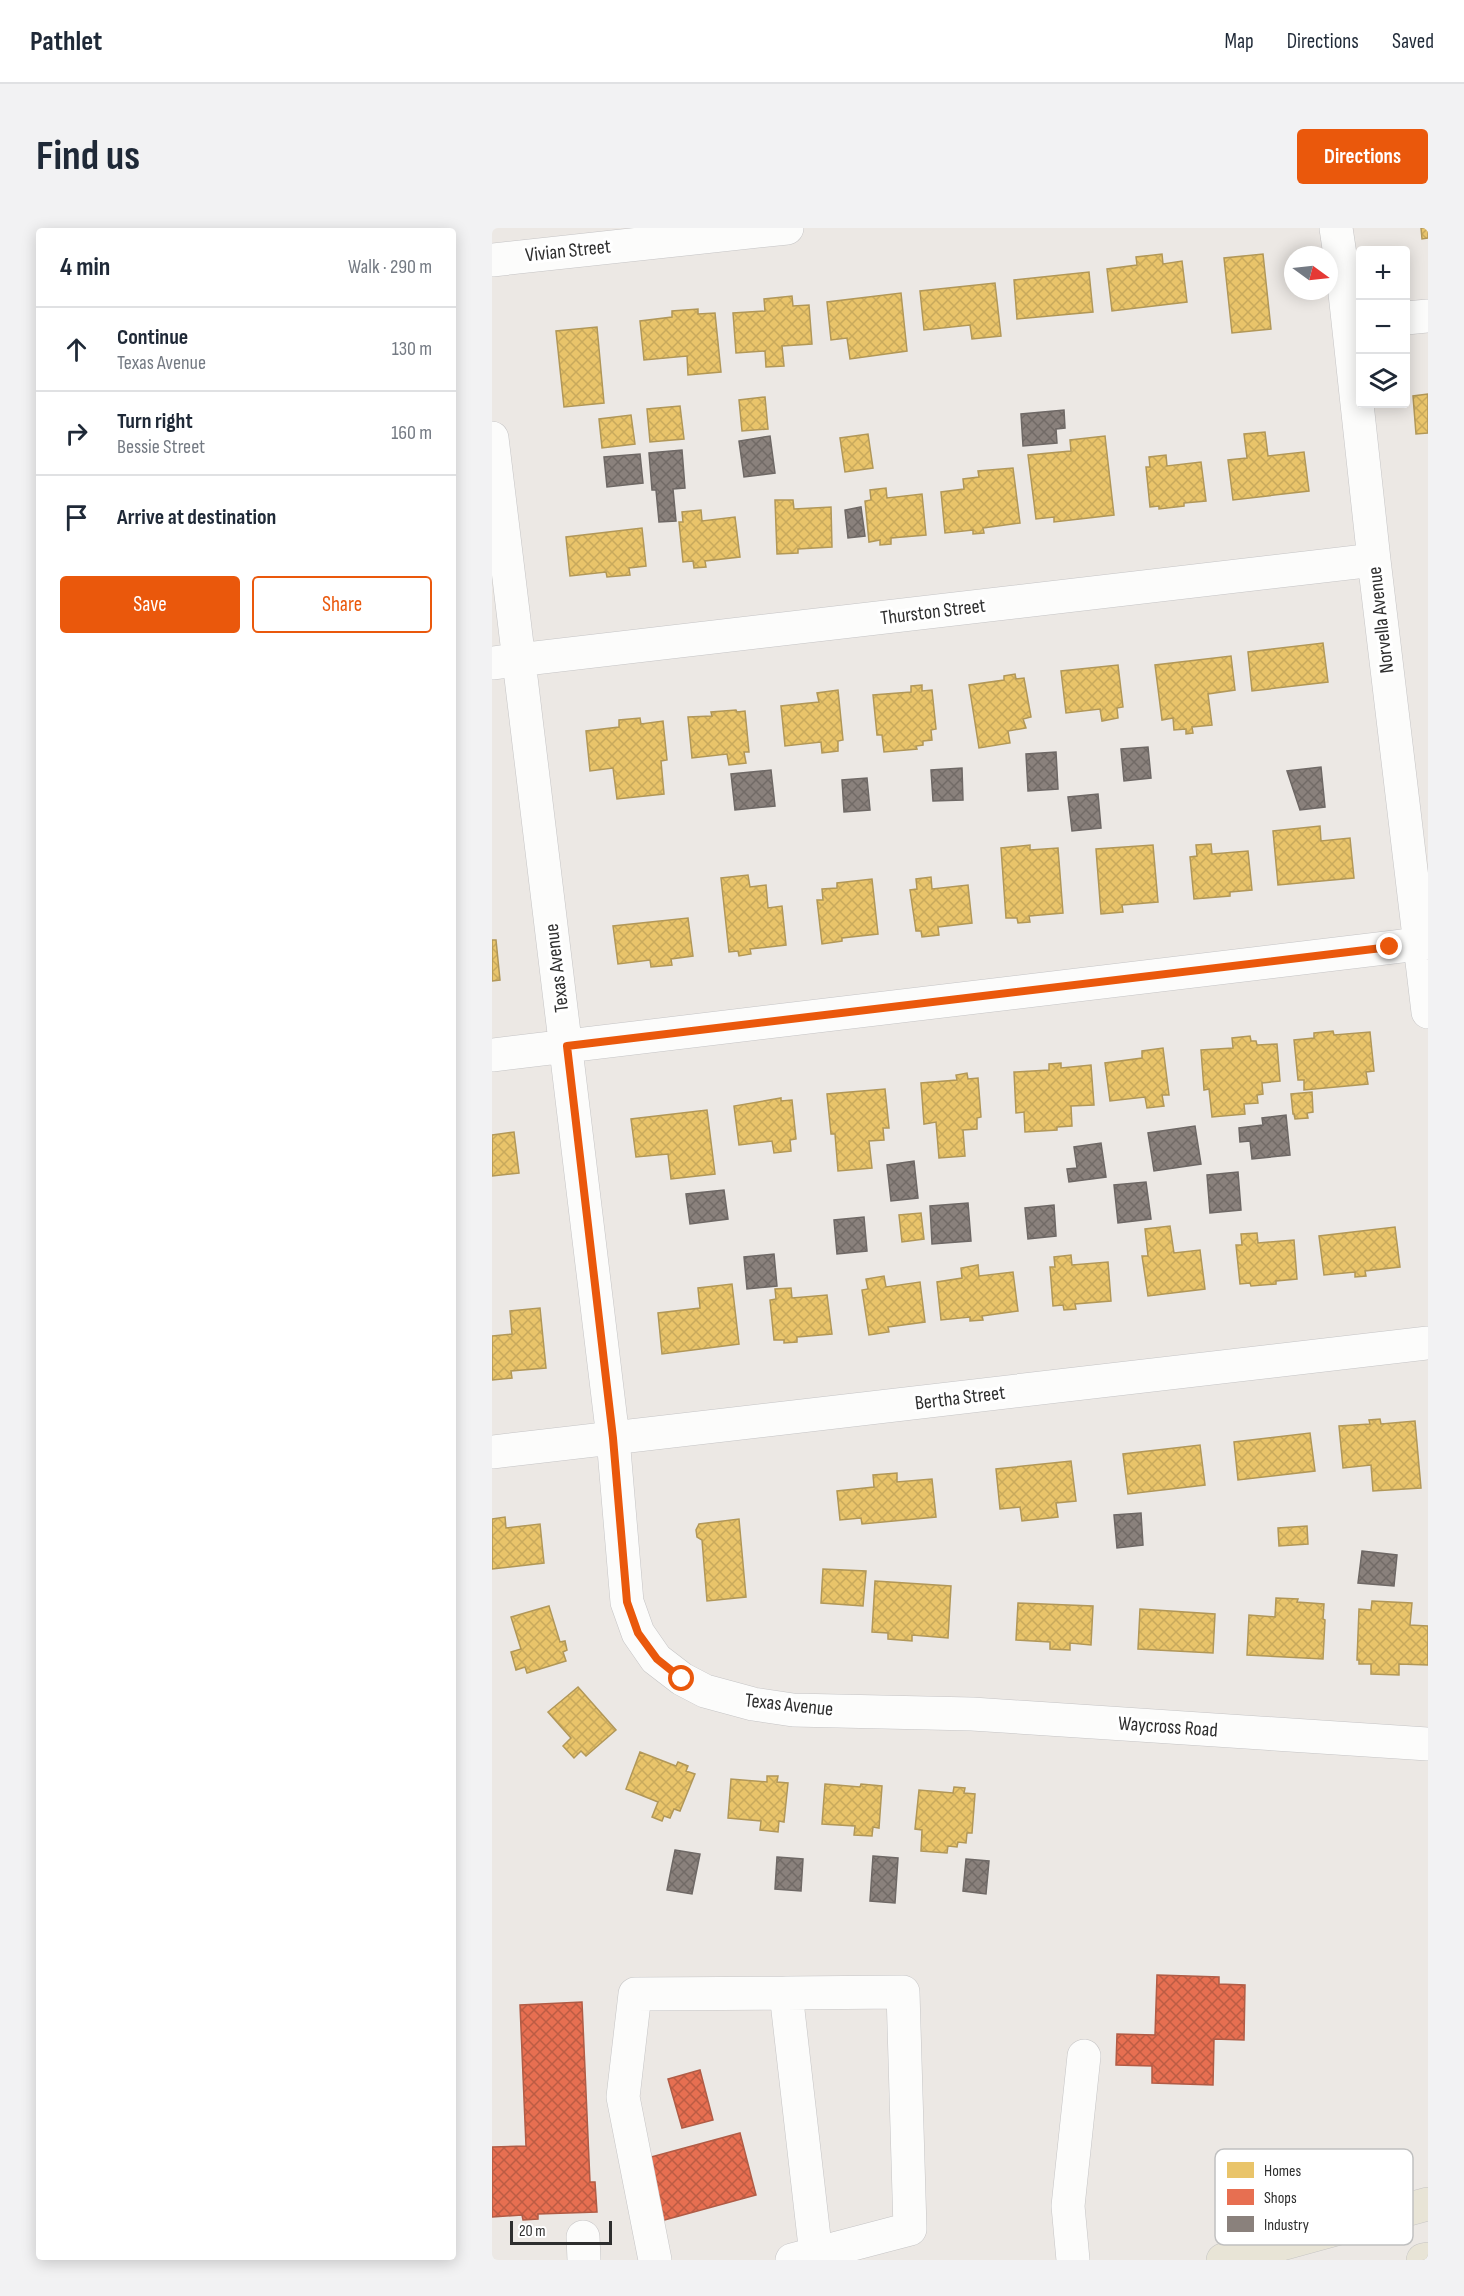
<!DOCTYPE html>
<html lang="en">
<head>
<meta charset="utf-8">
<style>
  :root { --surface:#fff; --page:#f2f2f3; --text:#1f2937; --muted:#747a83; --line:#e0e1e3; --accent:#ea580c }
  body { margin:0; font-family:"Sofia Sans Condensed",sans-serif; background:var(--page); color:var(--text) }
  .controls { position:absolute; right:18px; top:18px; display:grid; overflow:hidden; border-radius:6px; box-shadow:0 3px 15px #0003 }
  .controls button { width:54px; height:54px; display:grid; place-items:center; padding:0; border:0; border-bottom:2px solid var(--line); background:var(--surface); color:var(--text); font:30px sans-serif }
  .compass { position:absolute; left:792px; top:18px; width:54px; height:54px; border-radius:50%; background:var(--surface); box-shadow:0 3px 15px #0003; rotate:105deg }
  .scale { position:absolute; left:18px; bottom:15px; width:102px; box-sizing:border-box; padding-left:6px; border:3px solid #2e2e2e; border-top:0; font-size:16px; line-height:21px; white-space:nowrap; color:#2e2e2e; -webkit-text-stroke:4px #fff; paint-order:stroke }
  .stop { position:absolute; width:18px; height:18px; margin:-14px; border:4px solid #ea580c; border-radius:50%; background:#fff }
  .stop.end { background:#ea580c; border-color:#fff; box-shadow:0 2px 6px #0008 }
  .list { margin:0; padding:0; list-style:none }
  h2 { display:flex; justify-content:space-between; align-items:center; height:78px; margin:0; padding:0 24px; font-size:26px }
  h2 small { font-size:20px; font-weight:400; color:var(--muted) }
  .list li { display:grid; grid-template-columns:39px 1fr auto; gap:18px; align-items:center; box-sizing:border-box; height:84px; padding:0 24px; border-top:2px solid var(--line) }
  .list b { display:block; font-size:22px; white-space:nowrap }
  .list p { margin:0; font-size:20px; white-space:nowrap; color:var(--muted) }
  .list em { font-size:20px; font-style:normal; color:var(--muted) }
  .actions { display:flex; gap:12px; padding:18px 24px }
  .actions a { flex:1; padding:14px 0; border:2px solid var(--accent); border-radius:6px; text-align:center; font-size:21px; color:var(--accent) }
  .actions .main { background:var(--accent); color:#fff }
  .icon { flex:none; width:33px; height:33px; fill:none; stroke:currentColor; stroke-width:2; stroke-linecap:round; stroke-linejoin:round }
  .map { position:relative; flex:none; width:936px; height:2032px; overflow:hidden; border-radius:6px }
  header { display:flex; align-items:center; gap:36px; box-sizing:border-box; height:84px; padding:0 30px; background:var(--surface); border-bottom:2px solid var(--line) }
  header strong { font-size:28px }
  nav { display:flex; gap:33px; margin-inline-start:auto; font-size:21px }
  .intro { display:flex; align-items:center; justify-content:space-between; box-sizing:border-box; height:144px; padding:0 36px }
  h1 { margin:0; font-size:42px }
  .button { padding:15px 27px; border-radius:6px; background:var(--accent); color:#fff; font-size:21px; font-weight:700 }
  main { display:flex; gap:36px; padding:0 36px }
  aside { flex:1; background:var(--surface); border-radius:6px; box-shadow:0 3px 15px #0003 }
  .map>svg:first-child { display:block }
  .homes { fill:url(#homes-cross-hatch); stroke:#b19758; stroke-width:1.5 }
  .shops { fill:url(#shops-cross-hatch); stroke:#b05c46; stroke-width:1.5 }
  .industry { fill:url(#industry-cross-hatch); stroke:#6e6865; stroke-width:1.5 }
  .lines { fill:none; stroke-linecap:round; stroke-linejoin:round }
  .minor-casing { stroke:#c5c4c5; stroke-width:34 }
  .major-casing { stroke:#c6c5c4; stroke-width:34 }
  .minor { stroke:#fcfcfb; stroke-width:33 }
  .major { stroke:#e8e4d6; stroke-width:33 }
  .route { stroke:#ea580c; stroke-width:8 }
  .labels { text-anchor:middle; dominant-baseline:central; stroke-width:6; stroke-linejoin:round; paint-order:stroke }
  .street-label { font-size:20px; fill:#2e2e2e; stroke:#fff }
  .key { fill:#fff; stroke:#c0c0c0; stroke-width:1.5 }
  .key-label { font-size:16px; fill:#2e2e2e }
</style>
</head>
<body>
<header>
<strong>Pathlet</strong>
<nav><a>Map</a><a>Directions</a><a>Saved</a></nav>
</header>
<div class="intro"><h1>Find us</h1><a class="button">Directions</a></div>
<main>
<aside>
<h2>4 min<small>Walk · 290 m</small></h2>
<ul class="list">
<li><svg class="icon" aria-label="ahead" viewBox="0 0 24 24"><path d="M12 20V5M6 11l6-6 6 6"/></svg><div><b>Continue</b><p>Texas Avenue</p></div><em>130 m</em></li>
<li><svg class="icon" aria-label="right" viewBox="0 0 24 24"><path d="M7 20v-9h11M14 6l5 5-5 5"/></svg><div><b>Turn right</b><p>Bessie Street</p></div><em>160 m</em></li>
<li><svg class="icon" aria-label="arrive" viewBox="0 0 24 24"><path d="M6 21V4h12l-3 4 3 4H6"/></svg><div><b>Arrive at destination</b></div></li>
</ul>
<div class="actions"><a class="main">Save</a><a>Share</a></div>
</aside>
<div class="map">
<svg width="936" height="2032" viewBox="0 0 936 2032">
  <defs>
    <pattern id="homes-cross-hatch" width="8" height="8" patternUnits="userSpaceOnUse" patternTransform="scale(1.5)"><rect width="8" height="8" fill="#e9c46a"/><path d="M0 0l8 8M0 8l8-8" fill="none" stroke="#c8a95c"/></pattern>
    <pattern id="shops-cross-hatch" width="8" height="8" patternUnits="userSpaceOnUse" patternTransform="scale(1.5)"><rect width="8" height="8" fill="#e76f51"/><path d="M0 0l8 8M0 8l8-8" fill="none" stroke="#bc5c44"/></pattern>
    <pattern id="industry-cross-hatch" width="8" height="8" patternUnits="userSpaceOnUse" patternTransform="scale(1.5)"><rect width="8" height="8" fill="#8a817c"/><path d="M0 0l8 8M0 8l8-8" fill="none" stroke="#716a66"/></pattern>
  </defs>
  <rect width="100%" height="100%" fill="#ece8e4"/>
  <path class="homes" d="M 929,0 L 936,0 L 936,10 L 930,11 Z
    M 670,26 L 671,36 L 690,33 L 695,74 L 620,83 L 615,41 L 645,37 L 644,29 Z
    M 771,26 L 779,101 L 740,105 L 732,30 Z
    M 597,44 L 601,84 L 525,91 L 522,52 Z
    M 503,55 L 509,108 L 480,111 L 478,97 L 432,102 L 428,63 Z
    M 409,65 L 415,123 L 358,131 L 355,110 L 339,112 L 335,74 Z
    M 300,68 L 301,78 L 317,77 L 320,116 L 290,118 L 292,138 L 274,139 L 273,123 L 244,125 L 241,85 L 273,83 L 272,71 Z
    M 206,81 L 206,86 L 223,85 L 229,144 L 196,147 L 195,128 L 152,132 L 148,93 L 180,89 L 180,83 Z
    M 105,99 L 112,175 L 72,179 L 64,103 Z
    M 936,166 L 936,205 L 924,206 L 921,168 Z
    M 273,169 L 276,201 L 250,203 L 247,172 Z
    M 188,178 L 192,211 L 158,214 L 155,181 Z
    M 139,187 L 143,216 L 110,220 L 107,191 Z
    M 773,204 L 776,228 L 812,224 L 817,263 L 741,272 L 736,232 L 755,230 L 752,206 Z
    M 376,206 L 381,240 L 353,244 L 348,210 Z
    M 613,208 L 622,287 L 562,294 L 562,289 L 544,291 L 536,227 L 579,223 L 578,212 Z
    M 674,227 L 675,238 L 709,234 L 714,273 L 692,275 L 692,278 L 667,281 L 667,278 L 658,279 L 654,239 L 658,239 L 657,229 Z
    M 521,240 L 528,295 L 491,300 L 492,305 L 481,306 L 481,302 L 453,305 L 449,264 L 472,261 L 471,251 L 487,249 L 486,243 Z
    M 394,260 L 395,270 L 430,266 L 434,307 L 399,310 L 399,316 L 388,317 L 388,312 L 377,314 L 373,273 L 379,272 L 378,262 Z
    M 283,272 L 301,272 L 302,281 L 339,279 L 340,319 L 306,321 L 306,325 L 285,326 Z
    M 209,282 L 210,293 L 243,289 L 248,329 L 213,333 L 214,339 L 202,340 L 201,333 L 191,334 L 187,294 L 191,294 L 190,284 Z
    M 150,300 L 154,338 L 137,340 L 138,347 L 115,349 L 114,344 L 78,348 L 74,309 Z
    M 831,415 L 836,454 L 760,463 L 756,424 Z
    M 739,428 L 743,462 L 716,466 L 720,497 L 700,499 L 701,505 L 694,506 L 694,501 L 682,502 L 681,490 L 670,492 L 663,437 Z
    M 626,437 L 631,479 L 625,480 L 626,490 L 610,493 L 608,481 L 574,485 L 569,443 Z
    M 523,446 L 524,451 L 532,450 L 539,489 L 531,491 L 534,500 L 516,503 L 518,515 L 487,520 L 477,457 L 512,452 L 512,448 Z
    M 430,457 L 430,463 L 440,462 L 444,501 L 439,502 L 440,512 L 431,513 L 431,517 L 424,518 L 425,521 L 392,524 L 390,507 L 385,507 L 381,467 L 419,464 L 419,458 Z
    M 346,462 L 351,512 L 346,513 L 346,523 L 330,525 L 329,514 L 293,518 L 289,478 L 327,474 L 325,465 Z
    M 244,482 L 245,484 L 253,483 L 257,524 L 252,524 L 254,535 L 237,537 L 235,526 L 200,530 L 196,489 L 220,488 L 219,484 Z
    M 148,490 L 149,496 L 171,493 L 175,532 L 169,533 L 172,566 L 125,571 L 121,540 L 98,543 L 94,503 L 127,499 L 127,492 Z
    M 828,598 L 829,613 L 858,610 L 862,650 L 786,657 L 781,603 Z
    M 719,616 L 720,626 L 756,623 L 760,662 L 738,664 L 738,668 L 702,671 L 698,629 L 705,628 L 704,617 Z
    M 538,617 L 538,622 L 566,620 L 571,685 L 537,688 L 538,694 L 526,695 L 525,690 L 514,690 L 509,620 Z
    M 661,617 L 666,674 L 630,677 L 631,684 L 609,686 L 604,621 Z
    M 256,647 L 258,659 L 274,657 L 276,680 L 290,678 L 294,717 L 258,721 L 259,726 L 247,728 L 246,723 L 237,724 L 229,650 Z
    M 439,649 L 440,661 L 476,657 L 480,695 L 446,699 L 447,707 L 430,709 L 429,703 L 424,703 L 418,662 L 425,661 L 424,651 Z
    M 380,651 L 386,706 L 350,710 L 350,713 L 330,716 L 325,672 L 331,672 L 330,661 L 345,660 L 345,655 Z
    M 196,690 L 201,728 L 179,731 L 180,737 L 159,739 L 158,732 L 126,736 L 121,698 Z
    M 0,712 L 4,712 L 8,752 L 0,753 Z
    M 841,803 L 842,807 L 878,804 L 882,843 L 874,844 L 876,856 L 812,862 L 812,852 L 806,852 L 802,812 L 822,810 L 822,805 Z
    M 758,808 L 759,813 L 764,813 L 765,817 L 785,816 L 788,853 L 770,855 L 771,866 L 765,867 L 766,875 L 752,876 L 753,886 L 720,889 L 717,861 L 712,862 L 709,822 L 741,820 L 740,810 Z
    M 671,820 L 677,867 L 670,867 L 672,878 L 655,880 L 653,869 L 618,873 L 613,835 L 650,830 L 650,823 Z
    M 569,835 L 569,840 L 599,837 L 602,877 L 579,878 L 580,898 L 565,899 L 565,902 L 533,904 L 532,884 L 524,885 L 522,844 L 557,842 L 557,836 Z
    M 475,845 L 476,851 L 486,850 L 489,889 L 485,890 L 485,901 L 471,902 L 473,928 L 447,930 L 444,894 L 432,896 L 429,855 L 465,852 L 464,847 Z
    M 393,861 L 397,900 L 391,900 L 392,912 L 377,913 L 380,940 L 346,943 L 343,906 L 339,906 L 335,866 Z
    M 820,864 L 821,884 L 815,885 L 816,890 L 803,891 L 802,886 L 801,886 L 799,866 Z
    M 289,870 L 289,873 L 300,872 L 304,911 L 298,912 L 299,923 L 282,925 L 280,913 L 247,917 L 242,878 Z
    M 215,882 L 223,946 L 179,951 L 176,926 L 144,929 L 139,891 Z
    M 22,904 L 27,945 L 0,948 L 0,907 Z
    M 429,985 L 432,1011 L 410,1014 L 407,987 Z
    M 678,998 L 682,1025 L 708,1022 L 713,1061 L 656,1068 L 650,1028 L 656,1028 L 653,1001 Z
    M 903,999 L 908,1039 L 873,1043 L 874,1048 L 863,1049 L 863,1044 L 832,1047 L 827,1008 Z
    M 765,1005 L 766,1015 L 802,1012 L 805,1051 L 784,1053 L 784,1056 L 759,1058 L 758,1055 L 748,1056 L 744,1017 L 750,1017 L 749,1006 Z
    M 579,1027 L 580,1037 L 616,1034 L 619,1073 L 583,1076 L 584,1081 L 572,1082 L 571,1077 L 561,1078 L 558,1039 L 563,1039 L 562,1029 Z
    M 486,1037 L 487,1048 L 521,1044 L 526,1083 L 490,1088 L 491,1092 L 478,1093 L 478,1089 L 449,1092 L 445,1054 L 470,1050 L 469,1040 Z
    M 392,1048 L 394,1059 L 428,1054 L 433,1094 L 396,1099 L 397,1104 L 377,1107 L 370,1062 L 376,1061 L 374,1051 Z
    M 240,1056 L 247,1116 L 170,1126 L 166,1085 L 208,1080 L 206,1060 Z
    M 299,1060 L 300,1070 L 335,1067 L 340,1106 L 305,1109 L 305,1114 L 292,1115 L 292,1112 L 282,1112 L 278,1072 L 284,1071 L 283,1061 Z
    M 48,1080 L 54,1140 L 19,1143 L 20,1150 L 0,1152 L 0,1108 L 20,1106 L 18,1083 Z
    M 888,1191 L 889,1196 L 923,1193 L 929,1260 L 881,1263 L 879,1237 L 851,1240 L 847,1198 L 878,1196 L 877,1192 Z
    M 818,1205 L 823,1243 L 746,1252 L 742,1214 Z
    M 708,1217 L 713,1257 L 636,1266 L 631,1226 Z
    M 579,1233 L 584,1273 L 564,1275 L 566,1289 L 530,1293 L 528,1279 L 508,1281 L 504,1241 Z
    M 405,1245 L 405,1254 L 440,1251 L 444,1289 L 370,1296 L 369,1290 L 348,1292 L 345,1263 L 382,1259 L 381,1247 Z
    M 13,1289 L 14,1300 L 48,1296 L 52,1335 L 0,1341 L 0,1291 Z
    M 247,1291 L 254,1369 L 215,1373 L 210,1312 L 205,1309 L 204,1302 L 207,1296 Z
    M 815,1298 L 816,1316 L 787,1318 L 786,1300 Z
    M 331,1341 L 374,1343 L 371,1378 L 329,1375 Z
    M 383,1353 L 459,1358 L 456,1410 L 420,1407 L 420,1413 L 396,1411 L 396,1405 L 380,1404 Z
    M 784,1370 L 806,1371 L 805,1374 L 832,1376 L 831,1391 L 833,1392 L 831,1431 L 755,1427 L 757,1387 L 783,1389 Z
    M 880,1373 L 920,1375 L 918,1397 L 936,1398 L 936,1437 L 907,1436 L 907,1447 L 879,1446 L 879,1436 L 867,1436 L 867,1432 L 865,1432 L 867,1381 L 879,1382 Z
    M 526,1375 L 601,1378 L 599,1417 L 578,1415 L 578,1422 L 558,1421 L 558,1414 L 524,1412 Z
    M 57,1378 L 68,1414 L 73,1413 L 75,1422 L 71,1424 L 74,1433 L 35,1445 L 33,1439 L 24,1442 L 19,1424 L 29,1421 L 19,1389 Z
    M 648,1381 L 723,1386 L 721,1425 L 646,1421 Z
    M 86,1459 L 124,1502 L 94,1528 L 89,1523 L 82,1530 L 71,1518 L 79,1510 L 56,1484 Z
    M 148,1524 L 184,1538 L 186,1534 L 196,1538 L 194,1543 L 203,1546 L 188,1583 L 182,1581 L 178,1590 L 172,1588 L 170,1593 L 160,1589 L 166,1574 L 134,1561 Z
    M 275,1548 L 286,1548 L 285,1554 L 296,1555 L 292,1594 L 287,1593 L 286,1604 L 268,1602 L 269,1593 L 236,1590 L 239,1551 L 275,1554 Z
    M 333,1556 L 368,1559 L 369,1556 L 390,1558 L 387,1600 L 381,1599 L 380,1608 L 362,1607 L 363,1598 L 330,1596 Z
    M 462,1559 L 473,1560 L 472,1565 L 483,1566 L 480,1605 L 475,1605 L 474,1615 L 466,1614 L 465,1619 L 456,1618 L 455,1625 L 429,1623 L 430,1602 L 423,1601 L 427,1562 L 461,1565 Z"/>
  <path class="shops" d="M 665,1747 L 727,1749 L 727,1756 L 753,1757 L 752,1812 L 722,1811 L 721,1857 L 660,1855 L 660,1838 L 624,1837 L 625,1806 L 663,1807 Z
    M 90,1774 L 98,1954 L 103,1954 L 105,1984 L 46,1986 L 46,1991 L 31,1992 L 30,1987 L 0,1989 L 0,1919 L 34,1918 L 28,1777 Z
    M 208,1842 L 221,1892 L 190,1900 L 176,1851 Z
    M 248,1905 L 264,1967 L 165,1994 L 148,1932 Z"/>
  <path class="industry" d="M 572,182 L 573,200 L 564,201 L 565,215 L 531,218 L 529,186 Z
    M 278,208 L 283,245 L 252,249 L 247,213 Z
    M 190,222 L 193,260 L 181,261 L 184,293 L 167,294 L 164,262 L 160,262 L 157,225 Z
    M 148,226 L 151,255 L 115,259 L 112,229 Z
    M 369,279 L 373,308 L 356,310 L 353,282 Z
    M 656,519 L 659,550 L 632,553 L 629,521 Z
    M 564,524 L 566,561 L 536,563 L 534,526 Z
    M 829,539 L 833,579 L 808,582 L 795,543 Z
    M 470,540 L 471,572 L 441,573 L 439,542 Z
    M 279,542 L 283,578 L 243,582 L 239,546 Z
    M 375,550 L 378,582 L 352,584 L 350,552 Z
    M 606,566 L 609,600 L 580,603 L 576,569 Z
    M 794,887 L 798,927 L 760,931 L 758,913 L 748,914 L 747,900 L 771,897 L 770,890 Z
    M 703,898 L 709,936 L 662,943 L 656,905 Z
    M 609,915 L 614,949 L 577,954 L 575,941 L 585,940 L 582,919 Z
    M 422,933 L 426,970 L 399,973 L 395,937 Z
    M 746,944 L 749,982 L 718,985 L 715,947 Z
    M 654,954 L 659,991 L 626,995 L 622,957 Z
    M 232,962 L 236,991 L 198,996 L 194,966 Z
    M 476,975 L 479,1013 L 440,1016 L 438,978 Z
    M 562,977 L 564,1008 L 536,1011 L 533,980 Z
    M 372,989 L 375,1023 L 345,1026 L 342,992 Z
    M 282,1026 L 285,1058 L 255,1061 L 252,1029 Z
    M 649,1285 L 651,1317 L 625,1320 L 622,1287 Z
    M 870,1323 L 905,1327 L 902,1358 L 866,1355 Z
    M 183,1622 L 208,1626 L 200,1666 L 175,1662 Z
    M 381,1628 L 406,1630 L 403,1675 L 378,1673 Z
    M 285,1629 L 311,1631 L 309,1663 L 283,1661 Z
    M 474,1631 L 497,1633 L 494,1666 L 471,1663 Z"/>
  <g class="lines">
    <defs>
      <path id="minor" d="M 844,0 L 851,47 L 882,332 L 936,784
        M 0,32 L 295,0
        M 914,90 L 936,88
        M 0,210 L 121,1210 L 135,1374 L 146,1405 L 164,1431 L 190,1451 L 213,1463 L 261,1476 L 301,1482 L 480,1486 L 936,1516
        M 0,435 L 882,332
        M 0,827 L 936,715
        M 0,1224 L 936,1115
        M 91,2009 L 92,2032
        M 163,2032 L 131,1869 L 143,1766 L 294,1765
        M 300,2032 L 418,2001 L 411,1764 L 294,1765 L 324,2027
        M 581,2032 L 576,1978 L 592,1828"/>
      <path id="major" d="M 731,2032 L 936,1976
        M 931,2032 L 936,2031"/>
    </defs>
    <use href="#minor" class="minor-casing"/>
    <use href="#major" class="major-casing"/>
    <use href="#minor" class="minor"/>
    <use href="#major" class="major"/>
  </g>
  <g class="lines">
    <path class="route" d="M 190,1451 L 165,1431 L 146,1405 L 135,1374 L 121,1210 L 75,818 L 898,719"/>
  </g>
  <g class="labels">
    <g class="street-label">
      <text transform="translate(76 23) rotate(-6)">Vivian Street</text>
      <text transform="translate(441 384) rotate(-7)">Thurston Street</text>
      <text transform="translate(889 392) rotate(-97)">Norvella Avenue</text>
      <text transform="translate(65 740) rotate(-97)">Texas Avenue</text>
      <text transform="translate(468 1170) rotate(-7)">Bertha Street</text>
      <text transform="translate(297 1477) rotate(6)">Texas Avenue</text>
      <text transform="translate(676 1499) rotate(4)">Waycross Road</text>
    </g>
  </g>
  <rect x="723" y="1921" width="198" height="96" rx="9" class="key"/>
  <rect x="735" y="1934" width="27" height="16" fill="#e9c46a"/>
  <rect x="735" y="1961" width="27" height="16" fill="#e76f51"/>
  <rect x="735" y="1988" width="27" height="16" fill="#8a817c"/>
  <g class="key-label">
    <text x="772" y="1948">Homes</text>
    <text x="772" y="1975">Shops</text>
    <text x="772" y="2002">Industry</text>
  </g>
</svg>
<div class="controls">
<button>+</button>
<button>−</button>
<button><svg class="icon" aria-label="layers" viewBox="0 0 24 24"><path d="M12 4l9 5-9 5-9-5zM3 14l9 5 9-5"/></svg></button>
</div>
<svg class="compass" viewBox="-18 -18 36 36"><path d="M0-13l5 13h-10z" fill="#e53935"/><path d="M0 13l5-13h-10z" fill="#747a83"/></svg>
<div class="scale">20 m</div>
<div class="stop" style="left:190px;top:1451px"></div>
<div class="stop end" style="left:898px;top:719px"></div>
</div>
</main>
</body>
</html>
